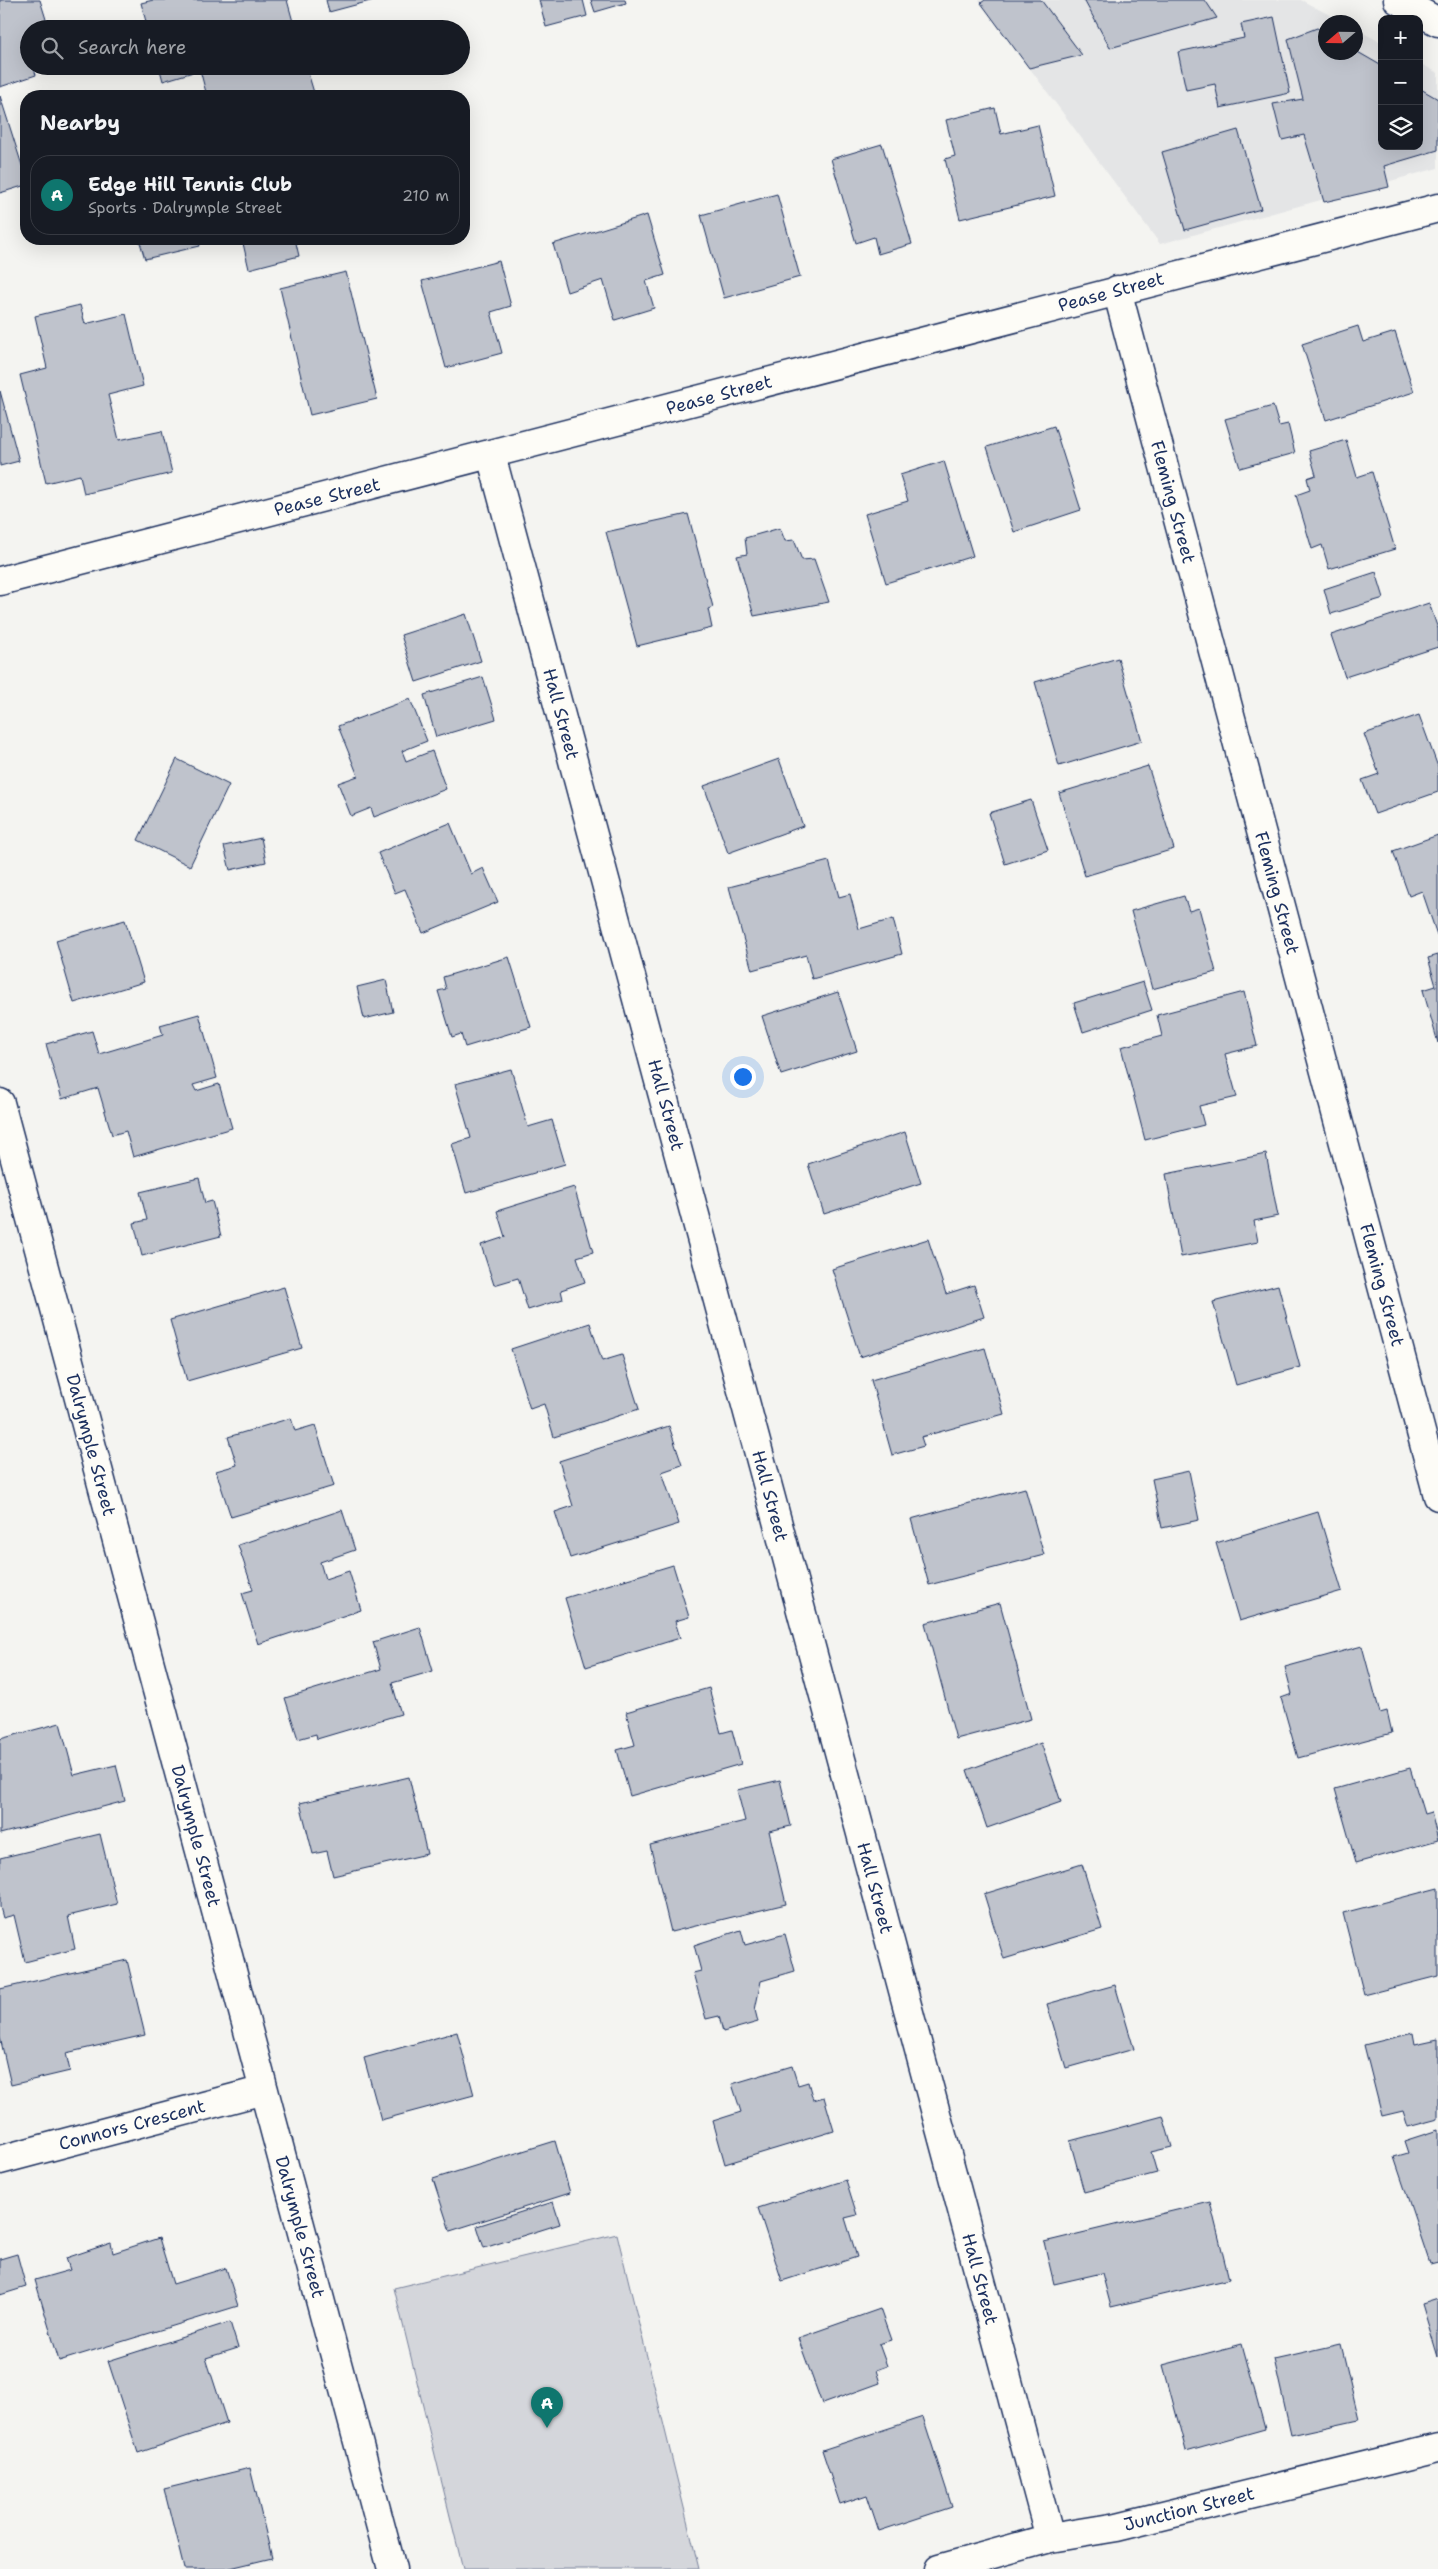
<!DOCTYPE html>
<html lang="en">
<head>
<meta charset="utf-8">
<style>
  :root { --surface:#171b24; --page:#20242c; --text:#f1f3f6; --muted:#9ea1a6; --line:#363941; --accent:#0f766e }
  body { margin:0; font-family:"Shantell Sans",sans-serif; background:var(--page); color:var(--text) }
  .controls { position:absolute; right:15px; top:15px; display:grid; overflow:hidden; border-radius:10px; box-shadow:0 5px 20px #0002 }
  .controls button { width:45px; height:45px; display:grid; place-items:center; padding:0; border:0; border-bottom:1px solid var(--line); background:var(--surface); color:var(--text); font:25px sans-serif }
  .compass { position:absolute; left:1318px; top:15px; width:45px; height:45px; border-radius:50%; background:var(--surface); box-shadow:0 5px 20px #0002; rotate:250deg }
  .you { position:absolute; left:742px; top:1076px; width:18px; height:18px; margin:-12px; border:4px solid #fff; border-radius:50%; background:#1a73e8; box-shadow:0 0 0 8px #1a73e833 }
  .badge { display:grid; place-items:center; width:32px; height:32px; border-radius:50%; background:var(--accent); color:#fff; font-size:16px; font-weight:700 }
  .pin { position:absolute; translate:-50% -41px; filter:drop-shadow(0 1px 2px #0008) }
  .pin::after { content:''; position:absolute; top:26px; width:18px; height:15px; background:inherit; clip-path:polygon(0 0,100% 0,50% 100%) }
  .list { margin:0; padding:0; list-style:none }
  h2 { display:flex; justify-content:space-between; align-items:center; height:65px; margin:0; padding:0 20px; font-size:21px }
  h2 small { font-size:16px; font-weight:400; color:var(--muted) }
  .list li { display:grid; grid-template-columns:32px 1fr auto; gap:15px; align-items:center; box-sizing:border-box; height:80px; margin:0 10px 10px; padding:0 10px; border:1px solid var(--line); border-radius:20px }
  .list b { display:block; font-size:19px; white-space:nowrap }
  .list p { margin:0; font-size:16px; white-space:nowrap; color:var(--muted) }
  .list em { font-size:16px; font-style:normal; color:var(--muted) }
  .icon { flex:none; width:28px; height:28px; fill:none; stroke:currentColor; stroke-width:2; stroke-linecap:round; stroke-linejoin:round }
  .map { position:relative; flex:none; width:1438px; height:2569px; overflow:hidden }
  .search { position:absolute; background:var(--surface); box-shadow:0 5px 20px #0002; left:20px; top:20px; width:450px; height:55px; display:flex; align-items:center; gap:12px; box-sizing:border-box; padding:0 18px; border-radius:28px; color:var(--muted); font-size:19px }
  .panel { position:absolute; background:var(--surface); box-shadow:0 5px 20px #0002; left:20px; top:90px; width:450px; height:155px; border-radius:20px }
  .map>svg:first-child { display:block }
  .built { fill:#e4e5e6 }
  .green { fill:#d4d6db; stroke:#78829c }
  .building { fill:#bfc3cc; stroke:#1b2f5e }
  .lines { fill:none; stroke-linecap:round; stroke-linejoin:round }
  .street-casing { stroke:#1b2f5e; stroke-width:31 }
  .secondary-casing { stroke:#1b2f5e; stroke-width:31 }
  .street { stroke:#fdfcf7; stroke-width:28 }
  .secondary { stroke:#fdfcf7; stroke-width:28 }
  .labels { text-anchor:middle; dominant-baseline:central; stroke-width:4; stroke-linejoin:round; paint-order:stroke }
  .street-label { font-size:18px; fill:#1b2f5e; stroke:#fdfcf7 }
</style>
</head>
<body>
<div class="map">
<svg width="1438" height="2569" viewBox="0 0 1438 2569">
  <rect width="100%" height="100%" fill="#f4f4f1"/>
  <filter id="ink" filterUnits="userSpaceOnUse"><feTurbulence type="fractalNoise" baseFrequency=".02" numOctaves="2"/><feDisplacementMap in="SourceGraphic" scale="10" xChannelSelector="R" yChannelSelector="G"/><feConvolveMatrix kernelMatrix="1 2 1 2 8 2 1 2 1" color-interpolation-filters="sRGB"/></filter>
  <g filter="url(#ink)">
    <path class="built" d="M 979,0 L 1301,0 L 1343,22 L 1326,22 L 1326,52 L 1356,52 L 1356,29 L 1382,43 L 1382,146 L 1419,146 L 1419,63 L 1438,73 L 1438,168 L 1160,244 Z"/>
    <path class="green" d="M 617,2234 L 699,2569 L 463,2569 L 394,2288 Z"/>
    <path class="building" d="M 0,0 L 40,0 L 49,29 L 29,29 L 29,66 L 33,66 L 36,75 L 0,87 Z
      M 153,0 L 287,0 L 295,29 L 148,29 L 141,3 Z
      M 326,0 L 374,0 L 329,12 Z
      M 539,0 L 583,0 L 587,16 L 546,27 Z
      M 591,0 L 625,0 L 626,3 L 595,12 Z
      M 985,0 L 1041,0 L 1082,55 L 1029,68 L 981,3 Z
      M 1084,0 L 1205,0 L 1217,18 L 1110,48 Z
      M 1274,17 L 1290,93 L 1220,108 L 1215,84 L 1186,90 L 1178,52 L 1244,38 L 1241,24 Z
      M 1317,28 L 1326,33 L 1326,52 L 1356,52 L 1356,51 L 1382,66 L 1382,146 L 1419,146 L 1419,88 L 1438,99 L 1438,150 L 1384,166 L 1389,187 L 1324,202 L 1304,135 L 1282,140 L 1273,104 L 1303,99 L 1288,39 Z
      M 159,66 L 306,66 L 315,96 L 207,96 L 200,70 L 163,81 Z
      M 0,96 L 26,178 L 26,185 L 0,193 Z
      M 995,108 L 1001,134 L 1038,125 L 1055,196 L 960,219 L 945,159 L 955,156 L 946,120 Z
      M 1238,130 L 1261,209 L 1185,230 L 1162,152 Z
      M 882,144 L 912,244 L 878,254 L 874,237 L 856,243 L 831,159 Z
      M 777,194 L 800,277 L 724,298 L 701,215 Z
      M 647,215 L 665,275 L 646,281 L 654,308 L 615,320 L 603,280 L 567,292 L 553,244 Z
      M 139,239 L 198,239 L 200,246 L 145,259 Z
      M 242,239 L 295,239 L 299,256 L 249,269 Z
      M 499,261 L 511,306 L 491,312 L 502,353 L 446,368 L 422,281 Z
      M 346,272 L 377,399 L 310,415 L 280,288 Z
      M 80,305 L 85,324 L 126,314 L 143,386 L 108,395 L 119,440 L 162,431 L 172,473 L 84,494 L 80,475 L 46,483 L 20,375 L 47,368 L 35,316 Z
      M 1358,326 L 1363,342 L 1395,332 L 1414,392 L 1326,420 L 1302,344 Z
      M 0,391 L 19,461 L 0,466 Z
      M 1273,406 L 1279,426 L 1288,424 L 1295,453 L 1240,468 L 1225,419 Z
      M 1054,426 L 1081,510 L 1014,532 L 987,447 Z
      M 1346,440 L 1357,477 L 1372,472 L 1395,549 L 1329,569 L 1322,545 L 1312,549 L 1296,495 L 1310,490 L 1307,478 L 1316,475 L 1309,451 Z
      M 944,461 L 973,556 L 886,583 L 865,514 L 908,501 L 900,475 Z
      M 688,514 L 713,607 L 708,609 L 712,628 L 637,646 L 606,532 Z
      M 780,528 L 785,541 L 794,540 L 802,560 L 814,559 L 829,602 L 754,616 L 737,556 L 747,554 L 745,538 Z
      M 1376,572 L 1384,598 L 1331,614 L 1324,589 Z
      M 1429,603 L 1438,629 L 1438,647 L 1345,677 L 1331,635 Z
      M 466,614 L 481,661 L 416,682 L 401,635 Z
      M 1118,658 L 1142,741 L 1059,766 L 1035,682 Z
      M 483,677 L 496,719 L 436,737 L 424,695 Z
      M 410,699 L 427,741 L 402,751 L 406,761 L 432,751 L 446,789 L 374,817 L 371,808 L 351,816 L 338,783 L 358,776 L 338,726 Z
      M 1419,715 L 1438,767 L 1438,792 L 1375,814 L 1362,780 L 1379,774 L 1364,734 Z
      M 177,759 L 229,785 L 190,866 L 138,840 Z
      M 779,759 L 803,826 L 728,853 L 704,786 Z
      M 1148,766 L 1174,849 L 1085,876 L 1059,793 Z
      M 1031,800 L 1048,850 L 1005,864 L 989,813 Z
      M 450,823 L 471,874 L 483,868 L 498,902 L 423,933 L 405,889 L 395,893 L 378,853 Z
      M 1438,835 L 1438,934 L 1437,935 L 1422,891 L 1409,896 L 1393,851 Z
      M 261,838 L 266,862 L 230,870 L 224,846 Z
      M 829,861 L 839,897 L 850,894 L 859,929 L 893,919 L 902,954 L 812,979 L 806,955 L 752,970 L 729,887 Z
      M 1184,896 L 1189,911 L 1199,908 L 1216,972 L 1152,989 L 1131,911 Z
      M 125,920 L 144,982 L 74,1003 L 56,940 Z
      M 1438,955 L 1438,1043 L 1423,990 L 1436,986 L 1428,958 Z
      M 509,957 L 531,1027 L 465,1047 L 461,1034 L 452,1037 L 438,991 L 446,989 L 443,977 Z
      M 386,980 L 393,1012 L 364,1019 L 357,987 Z
      M 1143,982 L 1152,1010 L 1083,1032 L 1074,1003 Z
      M 838,992 L 857,1051 L 781,1075 L 762,1016 Z
      M 1244,992 L 1257,1046 L 1225,1054 L 1237,1097 L 1199,1106 L 1204,1125 L 1145,1140 L 1121,1047 L 1162,1036 L 1157,1015 Z
      M 199,1014 L 217,1078 L 193,1085 L 196,1091 L 219,1084 L 232,1128 L 133,1157 L 126,1131 L 112,1135 L 98,1088 L 62,1099 L 46,1044 L 92,1031 L 99,1054 L 163,1035 L 160,1025 Z
      M 511,1069 L 528,1127 L 552,1120 L 565,1164 L 466,1193 L 452,1144 L 471,1138 L 455,1084 Z
      M 905,1132 L 921,1183 L 824,1214 L 808,1164 Z
      M 1266,1154 L 1278,1216 L 1254,1221 L 1258,1242 L 1181,1257 L 1166,1174 Z
      M 199,1178 L 205,1203 L 212,1201 L 221,1236 L 142,1256 L 134,1223 L 147,1220 L 140,1192 Z
      M 574,1187 L 593,1252 L 577,1257 L 585,1282 L 561,1290 L 563,1299 L 528,1310 L 518,1278 L 494,1285 L 481,1245 L 505,1237 L 497,1211 Z
      M 928,1239 L 946,1294 L 974,1285 L 984,1317 L 860,1357 L 832,1269 Z
      M 1278,1285 L 1300,1367 L 1236,1385 L 1213,1302 Z
      M 284,1287 L 302,1348 L 187,1381 L 170,1320 Z
      M 590,1323 L 602,1361 L 622,1355 L 639,1409 L 554,1437 L 544,1404 L 530,1409 L 511,1349 Z
      M 985,1348 L 1004,1414 L 921,1437 L 924,1446 L 892,1455 L 871,1380 Z
      M 291,1418 L 295,1431 L 315,1425 L 334,1486 L 231,1517 L 216,1471 L 237,1465 L 228,1437 Z
      M 669,1426 L 682,1465 L 662,1472 L 679,1524 L 570,1558 L 555,1512 L 573,1506 L 559,1461 Z
      M 1189,1471 L 1199,1520 L 1162,1528 L 1152,1479 Z
      M 1025,1488 L 1044,1555 L 929,1585 L 911,1519 Z
      M 342,1510 L 355,1550 L 320,1562 L 325,1579 L 349,1571 L 361,1610 L 258,1644 L 242,1593 L 253,1590 L 238,1545 Z
      M 1318,1512 L 1342,1591 L 1239,1621 L 1216,1543 Z
      M 673,1565 L 689,1617 L 675,1621 L 680,1638 L 586,1667 L 565,1598 Z
      M 1000,1603 L 1031,1719 L 956,1739 L 925,1623 Z
      M 420,1627 L 433,1671 L 392,1683 L 401,1714 L 317,1739 L 316,1734 L 298,1739 L 285,1698 L 381,1669 L 373,1642 Z
      M 1362,1646 L 1380,1713 L 1387,1711 L 1392,1733 L 1298,1758 L 1281,1698 L 1292,1694 L 1285,1667 Z
      M 709,1688 L 721,1733 L 732,1730 L 741,1764 L 630,1796 L 617,1750 L 635,1745 L 626,1712 Z
      M 60,1723 L 74,1775 L 116,1765 L 125,1801 L 0,1834 L 0,1739 Z
      M 1041,1743 L 1061,1802 L 987,1828 L 967,1770 Z
      M 1410,1768 L 1424,1814 L 1431,1812 L 1438,1840 L 1356,1863 L 1335,1789 Z
      M 409,1777 L 427,1854 L 333,1876 L 327,1851 L 313,1854 L 300,1803 Z
      M 780,1780 L 791,1826 L 769,1831 L 786,1904 L 671,1932 L 650,1845 L 745,1821 L 737,1790 Z
      M 100,1834 L 117,1904 L 68,1916 L 75,1949 L 25,1962 L 14,1915 L 3,1918 L 0,1907 L 0,1858 Z
      M 1082,1864 L 1102,1929 L 1004,1959 L 984,1894 Z
      M 1438,1888 L 1438,1976 L 1364,1995 L 1343,1913 Z
      M 741,1930 L 745,1945 L 785,1934 L 795,1971 L 761,1981 L 755,2010 L 758,2022 L 723,2032 L 719,2016 L 706,2019 L 693,1973 L 701,1971 L 694,1945 Z
      M 127,1960 L 145,2035 L 66,2053 L 70,2071 L 11,2085 L 0,2037 L 0,1989 Z
      M 1115,1985 L 1134,2049 L 1066,2068 L 1047,2004 Z
      M 457,2032 L 474,2095 L 381,2120 L 364,2058 Z
      M 1413,2033 L 1415,2044 L 1438,2039 L 1438,2119 L 1408,2127 L 1403,2111 L 1382,2116 L 1364,2045 Z
      M 792,2066 L 798,2085 L 808,2082 L 813,2100 L 824,2097 L 834,2131 L 725,2164 L 713,2121 L 741,2112 L 732,2084 Z
      M 1163,2116 L 1172,2147 L 1151,2152 L 1157,2173 L 1084,2192 L 1070,2141 Z
      M 1438,2130 L 1438,2262 L 1430,2264 L 1394,2157 L 1408,2153 L 1404,2141 Z
      M 555,2141 L 570,2193 L 450,2231 L 433,2179 Z
      M 846,2180 L 857,2215 L 845,2218 L 857,2257 L 782,2281 L 758,2208 Z
      M 553,2202 L 560,2224 L 484,2248 L 477,2226 Z
      M 1210,2202 L 1229,2279 L 1111,2307 L 1102,2273 L 1054,2284 L 1044,2242 Z
      M 159,2238 L 173,2284 L 226,2268 L 238,2306 L 59,2361 L 35,2280 L 70,2270 L 66,2258 L 111,2243 L 113,2253 Z
      M 17,2254 L 26,2287 L 0,2295 L 0,2259 Z
      M 1438,2299 L 1438,2357 L 1422,2304 Z
      M 880,2309 L 891,2340 L 879,2344 L 887,2366 L 876,2370 L 880,2383 L 822,2404 L 798,2338 Z
      M 230,2322 L 238,2348 L 206,2358 L 227,2423 L 138,2453 L 108,2361 Z
      M 1242,2344 L 1265,2429 L 1186,2451 L 1163,2365 Z
      M 1341,2344 L 1359,2420 L 1291,2435 L 1274,2359 Z
      M 923,2417 L 952,2507 L 879,2531 L 867,2495 L 840,2504 L 822,2450 Z
      M 250,2468 L 272,2558 L 226,2569 L 184,2569 L 164,2489 Z"/>
    <g class="lines">
      <defs>
        <path id="street" d="M 1117,290 L 1438,1496
          M 491,455 L 1050,2538
          M 0,581 L 1438,208
          M 0,1103 L 392,2569
          M 0,2160 L 264,2090
          M 939,2569 L 1050,2538 L 1117,2527 L 1438,2448"/>
        <path id="secondary" d="M 1398,0 L 1438,22"/>
      </defs>
      <use href="#street" class="street-casing"/>
      <use href="#secondary" class="secondary-casing"/>
      <use href="#street" class="street"/>
      <use href="#secondary" class="secondary"/>
    </g>
  </g>
  <g class="labels">
    <g class="street-label">
      <text transform="translate(1111 292) rotate(-15)">Pease Street</text>
      <text transform="translate(719 395) rotate(-15)">Pease Street</text>
      <text transform="translate(327 497) rotate(-14)">Pease Street</text>
      <text transform="translate(1173 502) rotate(75)">Fleming Street</text>
      <text transform="translate(561 714) rotate(75)">Hall Street</text>
      <text transform="translate(1277 893) rotate(75)">Fleming Street</text>
      <text transform="translate(666 1105) rotate(75)">Hall Street</text>
      <text transform="translate(1382 1285) rotate(75)">Fleming Street</text>
      <text transform="translate(91 1445) rotate(75)">Dalrymple Street</text>
      <text transform="translate(770 1496) rotate(75)">Hall Street</text>
      <text transform="translate(196 1836) rotate(75)">Dalrymple Street</text>
      <text transform="translate(875 1888) rotate(75)">Hall Street</text>
      <text transform="translate(132 2125) rotate(-15)">Connors Crescent</text>
      <text transform="translate(300 2227) rotate(75)">Dalrymple Street</text>
      <text transform="translate(980 2279) rotate(75)">Hall Street</text>
      <text transform="translate(1189 2509) rotate(-14)">Junction Street</text>
    </g>
  </g>
</svg>
<div class="controls">
<button>+</button>
<button>−</button>
<button><svg class="icon" aria-label="layers" viewBox="0 0 24 24"><path d="M12 4l9 5-9 5-9-5zM3 14l9 5 9-5"/></svg></button>
</div>
<svg class="compass" viewBox="-18 -18 36 36"><path d="M0-13l5 13h-10z" fill="#e53935"/><path d="M0 13l5-13h-10z" fill="#9ea1a6"/></svg>
<div class="you"></div>
<div class="pin badge" style="left:547px;top:2428px">A</div>
<div class="search"><svg class="icon" aria-label="search" viewBox="0 0 24 24"><circle cx="10" cy="10" r="6"/><path d="M15 15l6 6"/></svg>Search here</div>
<section class="panel">
<h2>Nearby<small></small></h2>
<ul class="list">
<li><span class="badge">A</span><div><b>Edge Hill Tennis Club</b><p>Sports · Dalrymple Street</p></div><em>210 m</em></li>
</ul>
</section>
</div>
</body>
</html>
